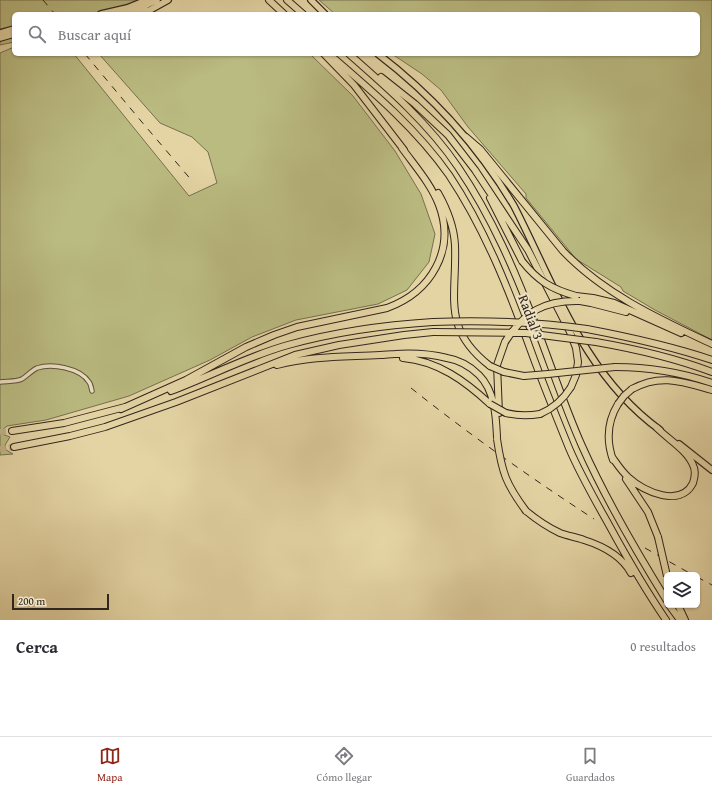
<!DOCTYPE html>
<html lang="es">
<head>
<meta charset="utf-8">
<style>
  :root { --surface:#fff; --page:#f2f2f3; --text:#2b2b33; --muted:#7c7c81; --line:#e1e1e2; --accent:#8f2418 }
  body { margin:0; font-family:"Gentium Book Plus",serif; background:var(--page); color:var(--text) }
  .controls { position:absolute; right:12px; bottom:12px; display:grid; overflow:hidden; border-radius:6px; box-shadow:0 1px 3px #0004 }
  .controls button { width:36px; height:36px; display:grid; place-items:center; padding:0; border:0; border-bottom:1px solid var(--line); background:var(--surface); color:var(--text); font:20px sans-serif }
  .scale { position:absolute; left:12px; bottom:10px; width:97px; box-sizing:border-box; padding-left:4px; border:2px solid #33261d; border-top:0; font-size:11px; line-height:14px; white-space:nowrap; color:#33261d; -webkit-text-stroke:3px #ede3c4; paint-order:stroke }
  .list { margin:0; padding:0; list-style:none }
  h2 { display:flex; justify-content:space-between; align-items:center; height:52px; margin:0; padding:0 16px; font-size:17px }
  h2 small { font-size:13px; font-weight:400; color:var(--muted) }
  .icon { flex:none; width:22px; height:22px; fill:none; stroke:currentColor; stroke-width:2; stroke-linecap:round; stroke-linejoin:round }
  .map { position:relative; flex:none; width:712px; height:620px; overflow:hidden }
  .search { position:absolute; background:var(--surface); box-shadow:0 1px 3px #0004; left:12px; right:12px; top:12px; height:44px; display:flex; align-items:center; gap:10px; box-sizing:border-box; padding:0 14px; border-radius:6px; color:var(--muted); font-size:15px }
  .sheet { height:116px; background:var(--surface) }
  nav { display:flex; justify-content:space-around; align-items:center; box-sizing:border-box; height:56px; border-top:1px solid var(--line); background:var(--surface); font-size:11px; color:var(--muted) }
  nav a { display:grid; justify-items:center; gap:2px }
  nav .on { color:var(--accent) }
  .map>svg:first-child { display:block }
  .green { fill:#babb81; stroke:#76704f }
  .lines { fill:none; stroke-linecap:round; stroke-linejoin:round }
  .highway-tunnel { stroke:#c1b189; stroke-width:6; stroke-dasharray:6 3; stroke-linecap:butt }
  .street-casing { stroke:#5f523f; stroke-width:5.5 }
  .primary-casing { stroke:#33261d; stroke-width:8 }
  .highway-casing { stroke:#33261d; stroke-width:8 }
  .street { stroke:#ede3c4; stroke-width:3.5 }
  .primary { stroke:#e4d4a4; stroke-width:5.5 }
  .highway { stroke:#e4d4a4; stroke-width:6 }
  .rail { stroke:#33261d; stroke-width:1; stroke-dasharray:7 7; stroke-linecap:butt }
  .highway-bridge-casing { stroke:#33261d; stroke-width:8; stroke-linecap:butt }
  .highway-bridge { stroke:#e4d4a4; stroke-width:6 }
  .labels { text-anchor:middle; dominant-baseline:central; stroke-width:4; stroke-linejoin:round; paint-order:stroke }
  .street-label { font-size:14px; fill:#33261d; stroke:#ede3c4 }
</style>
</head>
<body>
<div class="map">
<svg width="712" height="620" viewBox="0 0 712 620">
  <rect width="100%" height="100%" fill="#e4d4a4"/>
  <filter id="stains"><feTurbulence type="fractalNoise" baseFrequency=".005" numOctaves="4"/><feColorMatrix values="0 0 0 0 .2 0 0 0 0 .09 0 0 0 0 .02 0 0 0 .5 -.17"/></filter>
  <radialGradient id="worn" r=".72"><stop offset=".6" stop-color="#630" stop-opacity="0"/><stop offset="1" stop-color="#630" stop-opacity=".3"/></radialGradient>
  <path class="green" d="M 0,0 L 151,0 L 141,8 L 118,14 L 14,14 L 14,42 L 0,45 Z
    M 319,0 L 712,0 L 712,340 L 655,310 L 623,291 L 621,287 L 576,259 L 526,198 L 526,194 L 468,127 L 441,90 L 422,74 L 392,54 L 698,54 L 698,14 L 335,14 Z
    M 14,47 L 14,54 L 74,54 L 189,196 L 217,183 L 208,152 L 192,137 L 160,123 L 99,54 L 310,54 L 353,96 L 395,151 L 421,194 L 435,234 L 429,262 L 407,290 L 378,304 L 296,320 L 252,337 L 210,360 L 129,396 L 46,420 L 7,426 L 1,431 L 2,434 L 10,437 L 5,445 L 6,450 L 13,454 L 0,455 L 0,53 Z"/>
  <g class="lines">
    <path class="highway-tunnel" d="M 0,432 L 12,431
      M 0,449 L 14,447"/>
    <defs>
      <path id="street" d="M 0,382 C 6,381 16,382 22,379 C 27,376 31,371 37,368 C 52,363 80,368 89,382 C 91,384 91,388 92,391"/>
      <path id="primary" d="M 311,0 L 325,14
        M 101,14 L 127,8 L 147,0
        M 122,14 L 140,8 L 157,0
        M 134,14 L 150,10 L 168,0
        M 0,33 L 14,29
        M 0,38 L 14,34
        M 378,54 C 433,96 479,147 514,206 C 555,286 584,375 660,430
        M 679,444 L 712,470"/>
      <path id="highway" d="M 269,0 L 284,14
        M 287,0 L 303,14
        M 324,54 L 354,85 L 404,150
        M 329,54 C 372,91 416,128 449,175 C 485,229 509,290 531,351 C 543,384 556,416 569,448 C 580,474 595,500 609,525 C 627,558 645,589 666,620
        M 349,54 C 389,89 429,124 458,167 C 492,217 516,273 537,329 C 552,368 565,408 582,446 C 606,500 636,551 667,601
        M 381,77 L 415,104 L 448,135 L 475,170 L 528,250 L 570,332 L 576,348 L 578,362 L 576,375 L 571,387
        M 466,137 L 480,149 L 563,251 C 604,294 659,319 712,344
        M 438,193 C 447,209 454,227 455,245 C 457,297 441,328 490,366
        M 490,198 L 522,261
        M 576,296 L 593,298 L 614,303 L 681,333
        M 580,301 L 591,303 L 626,312
        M 587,329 C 629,337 671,346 712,360
        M 596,342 C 636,349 675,358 712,372
        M 403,358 C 438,361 465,381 490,404
        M 277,365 C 311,356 345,357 380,355 C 385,355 390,354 395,354 C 412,353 431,354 447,358 C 459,360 470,366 479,375 C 495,391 496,416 497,437
        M 615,367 C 649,367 680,372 712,383
        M 504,372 L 524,376
        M 632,389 C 661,373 683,382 712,390
        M 171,391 C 211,376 248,356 288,345 C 335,332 384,325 433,322
        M 121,409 L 186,380 L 246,347 L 274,335 L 297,327 L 387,308 C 431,292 456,250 439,205 C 431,184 415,166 402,148
        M 499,413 L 497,365 L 505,342
        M 506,413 C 518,416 528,416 540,414
        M 12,431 L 64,423 L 125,407
        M 14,447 L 70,436 L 105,427 L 176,402 L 295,355 L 339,345 L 404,335 L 433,332
        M 612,457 C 617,464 622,472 629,478 C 644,492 681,508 693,483 C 695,477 696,471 693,465 C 687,450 669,440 657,428
        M 613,460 C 606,440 607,422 618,404
        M 626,479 L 648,512 L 658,537
        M 526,511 C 537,520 547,527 560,533 C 568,536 576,537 584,540 C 603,546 621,555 631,573
        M 669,605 L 680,620
        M 678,605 L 685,620"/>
    </defs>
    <use href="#street" class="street-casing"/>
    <use href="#primary" class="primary-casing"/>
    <use href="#highway" class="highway-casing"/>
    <use href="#street" class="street"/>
    <use href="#primary" class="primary"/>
    <use href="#highway" class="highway"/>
    <path class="rail" d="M 43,0 L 55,14
      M 85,54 L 141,121 L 193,182
      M 411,388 C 470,435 531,478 594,519
      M 645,548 L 693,575
      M 697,577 L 712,585"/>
    <defs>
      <path id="highway-bridge" d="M 522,261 C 538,281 551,289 576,296
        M 433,322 C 485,320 536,322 587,329
        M 433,332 L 526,333 L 596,342
        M 505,342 C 524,312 544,300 580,301
        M 490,366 L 504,372
        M 524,376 L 548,374 L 615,367
        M 490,404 L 506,413
        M 618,404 L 624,396 L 632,389
        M 540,414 C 554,408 563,400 571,387
        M 497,439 C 502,473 506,484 526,511
        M 658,537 L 667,576"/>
    </defs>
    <use href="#highway-bridge" class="highway-bridge-casing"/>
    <use href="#highway-bridge" class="highway-bridge"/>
  </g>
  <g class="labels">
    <g class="street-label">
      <text transform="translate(531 317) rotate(69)">Radial 3</text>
    </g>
  </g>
  <rect width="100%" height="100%" filter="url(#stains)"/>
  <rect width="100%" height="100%" fill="url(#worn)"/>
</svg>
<div class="controls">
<button><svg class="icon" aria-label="layers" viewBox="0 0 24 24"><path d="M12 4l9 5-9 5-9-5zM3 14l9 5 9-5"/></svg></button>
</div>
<div class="scale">200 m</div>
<div class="search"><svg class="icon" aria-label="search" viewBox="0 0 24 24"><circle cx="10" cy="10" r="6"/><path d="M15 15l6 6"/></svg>Buscar aquí</div>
</div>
<section class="sheet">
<h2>Cerca<small>0 resultados</small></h2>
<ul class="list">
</ul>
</section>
<nav>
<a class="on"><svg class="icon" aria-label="map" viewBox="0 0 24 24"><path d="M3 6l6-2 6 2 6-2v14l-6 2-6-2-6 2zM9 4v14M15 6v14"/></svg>Mapa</a>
<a><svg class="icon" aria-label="directions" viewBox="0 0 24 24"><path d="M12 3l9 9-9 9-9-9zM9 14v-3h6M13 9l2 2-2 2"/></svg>Cómo llegar</a>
<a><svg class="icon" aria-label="saved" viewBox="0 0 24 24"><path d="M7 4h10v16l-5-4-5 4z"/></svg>Guardados</a>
</nav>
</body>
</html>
